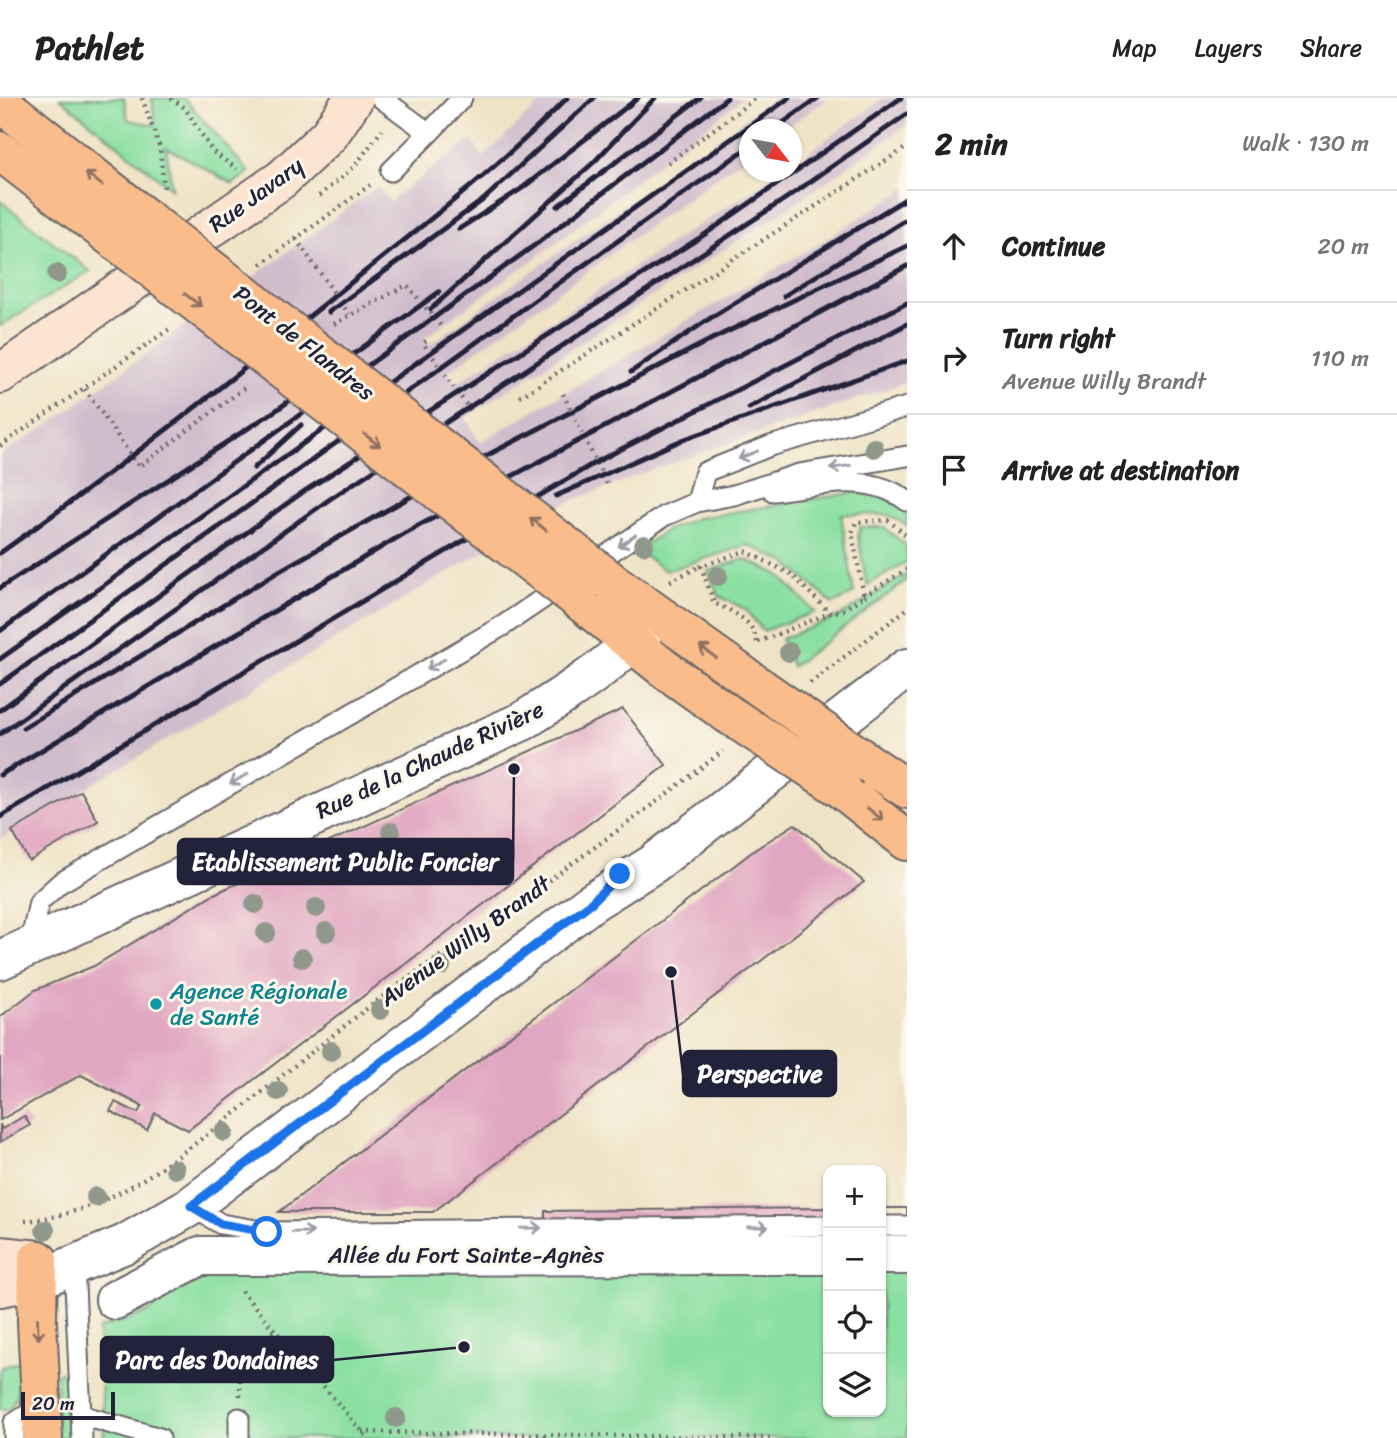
<!DOCTYPE html>
<html lang="en">
<head>
<meta charset="utf-8">
<style>
  :root { --surface:#fff; --page:#f2f2f2; --text:#222; --muted:#767676; --line:#e0e0e0 }
  body { margin:0; font-family:Sriracha,sans-serif; background:var(--page); color:var(--text) }
  .controls { position:absolute; right:21px; bottom:21px; display:grid; overflow:hidden; border-radius:14px; box-shadow:0 2px 5px #0004 }
  .controls button { width:63px; height:63px; display:grid; place-items:center; padding:0; border:0; border-bottom:2px solid var(--line); background:var(--surface); color:var(--text); font:35px sans-serif }
  .compass { position:absolute; left:739px; top:21px; width:63px; height:63px; border-radius:50%; background:var(--surface); box-shadow:0 2px 5px #0004; rotate:121deg }
  .scale { position:absolute; left:21px; bottom:18px; width:94px; box-sizing:border-box; padding-left:7px; border:4px solid #22223b; border-top:0; font-size:19px; line-height:24px; white-space:nowrap; color:#22223b; -webkit-text-stroke:5px #fbf7ec; paint-order:stroke }
  .stop { position:absolute; width:21px; height:21px; margin:-16px; border:5px solid #1a73e8; border-radius:50%; background:#fff }
  .stop.end { background:#1a73e8; border-color:#fff; box-shadow:0 2px 7px #0008 }
  .list { margin:0; padding:0; list-style:none }
  h2 { display:flex; justify-content:space-between; align-items:center; height:91px; margin:0; padding:0 28px; font-size:30px }
  h2 small { font-size:23px; font-weight:400; color:var(--muted) }
  .list li { display:grid; grid-template-columns:46px 1fr auto; gap:21px; align-items:center; box-sizing:border-box; height:112px; padding:0 28px; border-top:2px solid var(--line) }
  .list b { display:block; font-size:26px; white-space:nowrap }
  .list p { margin:0; font-size:23px; white-space:nowrap; color:var(--muted) }
  .list em { font-size:23px; font-style:normal; color:var(--muted) }
  .icon { flex:none; width:38px; height:38px; fill:none; stroke:currentColor; stroke-width:2; stroke-linecap:round; stroke-linejoin:round }
  .map { position:relative; flex:none; width:907px; height:1340px; overflow:hidden }
  header { display:flex; align-items:center; gap:42px; box-sizing:border-box; height:98px; padding:0 35px; background:var(--surface); border-bottom:2px solid var(--line) }
  header strong { font-size:33px }
  nav { display:flex; gap:38px; margin-inline-start:auto; font-size:24px }
  main { display:flex }
  aside { flex:1; background:var(--surface) }
  .map>svg:first-child { display:block }
  .industrial { fill:#d0bdcc }
  .green { fill:#8adfa1; stroke:#56806e; stroke-width:2 }
  .building { fill:#e1a7c1 }
  .lines { fill:none; stroke-linecap:round; stroke-linejoin:round }
  .lane-casing { stroke:#6a666b; stroke-width:23 }
  .street-casing { stroke:#6a666b; stroke-width:42 }
  .secondary-casing { stroke:#6a666b; stroke-width:42 }
  .primary-casing { stroke:#6a666b; stroke-width:42 }
  .highway-casing { stroke:#6a666b; stroke-width:42 }
  .path { stroke:#6a666b; stroke-width:4.5; stroke-dasharray:2 5; stroke-linecap:butt }
  .lane { stroke:#fff; stroke-width:19 }
  .street { stroke:#fff; stroke-width:38 }
  .secondary { stroke:#fde4d0; stroke-width:38 }
  .primary { stroke:#f9bc8a; stroke-width:38 }
  .highway { stroke:#f9bc8a; stroke-width:38 }
  .rail { stroke:#22223b; stroke-width:5 }
  .primary-bridge-casing { stroke:#6a666b; stroke-width:42; stroke-linecap:butt }
  .primary-bridge { stroke:#f9bc8a; stroke-width:38 }
  .tree { fill:#8f988a }
  .oneway { stroke:#8e6f62 }
  .oneway2 { stroke:#9c9ca7 }
  .route { stroke:#1a73e8; stroke-width:9 }
  .culture-dot { fill:#0f9aa8; stroke:#fbf7ec; stroke-width:2.5 }
  .labels { text-anchor:middle; dominant-baseline:central; stroke-width:6; stroke-linejoin:round; paint-order:stroke }
  .street-label { font-size:23px; fill:#22223b; stroke:#fbf7ec }
  .culture-label { font-size:23px; fill:#0d838f; stroke:#fbf7ec; text-anchor:start }
  .leader { fill:none; stroke:#22223b; stroke-width:2.5 }
  .callout-dot { fill:#22223b; stroke:#fbf7ec; stroke-width:2.5 }
  .callout { fill:#22223b; stroke:#22223b; stroke-width:2.5 }
  .callout-label { font-size:24px; text-anchor:middle; font-weight:bold; fill:#fff }
</style>
</head>
<body>
<header>
<strong>Pathlet</strong>
<nav><a>Map</a><a>Layers</a><a>Share</a></nav>
</header>
<main>
<div class="map">
<svg width="907" height="1340" viewBox="0 0 907 1340">
  <rect width="100%" height="100%" fill="#fbf7ec"/>
  <filter id="ink" filterUnits="userSpaceOnUse"><feTurbulence type="fractalNoise" baseFrequency=".0143" numOctaves="2"/><feDisplacementMap in="SourceGraphic" scale="14" xChannelSelector="R" yChannelSelector="G"/><feConvolveMatrix kernelMatrix="1 2 1 2 8 2 1 2 1" color-interpolation-filters="sRGB"/></filter>
  <filter id="wash" filterUnits="userSpaceOnUse"><feTurbulence type="fractalNoise" baseFrequency=".00686" numOctaves="4" result="noise"/><feDisplacementMap in="SourceGraphic" scale="28" xChannelSelector="R" yChannelSelector="G"/><feGaussianBlur stdDeviation="1.57" result="paint"/><feColorMatrix in="noise" values="0 0 0 0 0 0 0 0 0 0 0 0 0 0 0 0 0 1.4 0 .05"/><feComposite in="paint" operator="in"/></filter>
  <g filter="url(#wash)">
    <rect width="100%" height="100%" fill="#efe3c5"/>
    <path class="industrial" d="M 546,0 L 743,0 L 545,153 L 424,240 L 429,247 L 775,0 L 829,0 L 784,31 L 750,32 L 749,56 L 447,274 L 456,285 L 780,74 L 792,74 L 792,66 L 884,0 L 907,0 L 907,27 L 800,102 L 465,320 L 480,344 L 828,140 L 907,90 L 907,284 L 654,371 L 562,407 L 0,741 L 0,357 L 42,331 L 377,89 L 390,103 L 471,42 L 483,59 Z"/>
    <path class="green" d="M 60,0 L 124,0 L 128,22 L 155,27 L 152,0 L 184,0 L 249,74 L 233,86 L 166,49 L 172,91 Z
      M 0,103 L 90,173 L 0,228 Z
      M 858,394 C 879,396 892,400 906,414 L 907,428 L 889,417 L 841,416 L 854,495 L 833,506 L 787,465 L 748,447 L 666,473 L 636,452 L 669,431 L 697,420 Z
      M 860,429 L 883,429 L 907,448 L 907,464 L 867,487 L 858,439 Z
      M 744,461 L 778,476 L 815,514 L 763,533 L 745,511 L 719,498 L 708,473 Z
      M 907,476 L 907,482 L 792,569 L 781,541 L 842,517 Z
      M 881,1165 L 907,1165 L 907,1340 L 104,1340 L 98,1231 L 146,1215 L 213,1167 L 828,1166 L 828,1314 L 881,1314 Z
      M 24,1262 L 20,1290 L 10,1311 L 0,1311 L 0,1270 Z
      M 65,1274 L 69,1340 L 57,1340 L 57,1275 Z"/>
    <g id="blocks">
      <path class="building" d="M 623,611 L 666,667 L 188,1032 L 155,1015 L 147,1032 L 110,1013 L 115,1004 L 138,1015 L 142,1008 L 81,977 L 0,1022 L 0,919 L 35,892 L 94,868 L 212,797 Z
        M 81,693 L 98,723 L 29,763 L 12,733 Z
        M 795,726 L 864,784 L 433,1114 L 279,1114 L 756,751 Z
        M 24,1018 L 30,1027 L 0,1044 L 0,1026 L 2,1031 Z
        M 828,1110 L 828,1146 L 545,1146 L 545,1113 Z
        M 881,1110 L 907,1110 L 907,1145 L 881,1145 Z"/>
    </g>
  </g>
  <g filter="url(#ink)">
    <use href="#blocks" fill-opacity="0" stroke="#6a666b" stroke-width="2"/>
    <g class="lines">
      <defs>
        <path id="lane" d="M 381,0 L 429,35 L 462,0
          M 391,73 L 429,35
          M 773,393 C 818,388 869,373 907,403
          M 697,404 L 705,374 L 770,348 L 907,309
          M 30,847 L 39,804 L 60,785 L 504,527 L 664,418 L 697,404 L 734,397 L 799,376 L 907,358
          M 191,1108 L 221,1126 L 267,1134 L 828,1128
          M 881,1128 L 907,1128
          M 74,1165 L 82,1340
          M 81,1317 L 160,1340
          M 14,1340 L 14,1325 L 41,1308
          M 239,1340 L 239,1320"/>
        <path id="street" d="M 0,862 L 523,623 C 570,593 617,565 653,521
          M 881,1157 L 907,1157
          M 37,1182 L 125,1146 L 191,1108 L 591,805 L 653,766 L 907,570
          M 115,1202 L 200,1158 L 828,1157"/>
        <path id="secondary" d="M 0,276 L 282,81 L 329,37 L 354,0
          M 0,1158 L 38,1162
          M 0,1189 L 37,1182"/>
        <path id="primary" d="M 0,4 L 148,122
          M 0,53 L 119,145
          M 611,483 L 761,590
          M 580,503 L 666,572 L 728,616
          M 874,669 L 907,691
          M 842,691 L 907,743"/>
        <path id="highway" d="M 38,1162 L 37,1224 L 43,1340"/>
      </defs>
      <use href="#lane" class="lane-casing"/>
      <use href="#street" class="street-casing"/>
      <use href="#secondary" class="secondary-casing"/>
      <use href="#primary" class="primary-casing"/>
      <use href="#highway" class="highway-casing"/>
      <path class="path" d="M 142,0 L 160,50 L 164,90
        M 171,0 L 185,10 L 213,54 L 237,71
        M 668,65 L 756,0
        M 319,98 L 354,69 L 382,32
        M 296,141 L 349,216
        M 261,166 L 370,87
        M 334,226 L 407,187 L 441,228
        M 426,243 L 423,245 L 472,315
        M 85,291 L 139,369 L 247,288
        M 563,296 L 607,386
        M 520,299 L 907,49
        M 0,348 L 171,230
        M 670,483 L 701,468
        M 864,498 L 907,471
        M 757,544 C 753,522 734,514 714,505 L 701,468 L 745,453 L 791,476 L 830,515 L 843,512 L 864,498 L 852,435 L 856,424 L 888,422 L 907,438
        M 758,544 L 830,515
        M 810,585 L 907,511
        M 25,1123 C 111,1115 172,1063 238,1013 C 303,962 367,907 436,861 C 534,794 630,725 723,653
        M 241,1193 L 368,1340
        M 240,1298 L 240,1264 L 274,1233
        M 362,1334 L 771,1340"/>
      <use href="#lane" class="lane"/>
      <use href="#street" class="street"/>
      <use href="#secondary" class="secondary"/>
      <use href="#primary" class="primary"/>
      <use href="#highway" class="highway"/>
      <path class="rail" d="M 773,32 L 818,0
        M 558,108 L 700,0
        M 459,131 L 521,91 L 638,0
        M 784,198 L 907,121
        M 431,211 L 594,64 L 655,0
        M 329,214 L 483,102 L 594,0
        M 631,274 L 712,219 L 907,100
        M 749,310 L 907,226
        M 254,370 L 301,327
        M 556,398 L 682,342 L 907,263
        M 0,455 C 123,368 241,274 358,179 C 429,122 503,66 567,0
        M 0,490 L 278,311 L 439,194
        M 0,533 L 539,144 L 727,0
        M 0,561 L 789,0
        M 0,586 L 750,48
        M 0,612 L 303,394 L 704,137 L 901,0
        M 23,630 L 281,472 L 449,377 L 712,241 L 907,148
        M 0,636 L 330,401 L 794,95 L 907,16
        M 0,677 L 405,435 L 907,168
        M 0,719 L 596,364 L 907,205"/>
      <defs>
        <path id="primary-bridge" d="M 148,122 L 611,483
          M 119,145 L 580,503
          M 761,590 L 874,669
          M 728,616 L 842,691"/>
      </defs>
      <use href="#primary-bridge" class="primary-bridge-casing"/>
      <use href="#primary-bridge" class="primary-bridge"/>
    </g>
    <g class="tree">
      <circle cx="57" cy="176" r="10"/>
      <circle cx="874" cy="350" r="10"/>
      <circle cx="644" cy="447" r="10"/>
      <circle cx="718" cy="478" r="10"/>
      <circle cx="789" cy="554" r="10"/>
      <circle cx="391" cy="734" r="10"/>
      <circle cx="255" cy="806" r="10"/>
      <circle cx="316" cy="810" r="10"/>
      <circle cx="326" cy="834" r="10"/>
      <circle cx="266" cy="835" r="10"/>
      <circle cx="302" cy="860" r="10"/>
      <circle cx="441" cy="868" r="10"/>
      <circle cx="380" cy="912" r="10"/>
      <circle cx="331" cy="953" r="10"/>
      <circle cx="278" cy="993" r="10"/>
      <circle cx="224" cy="1034" r="10"/>
      <circle cx="175" cy="1071" r="10"/>
      <circle cx="96" cy="1099" r="10"/>
      <circle cx="45" cy="1132" r="10"/>
      <circle cx="396" cy="1320" r="10"/>
    </g>
    <defs><path id="oneway-shaft" d="M-6 0H5M1.5-3L5.5 0L1.5 3" fill="none" stroke-width="1.6" stroke-linecap="round" stroke-linejoin="round" transform="scale(1.75)"/></defs>
    <g class="oneway">
      <use href="#oneway-shaft" transform="translate(94 81) rotate(-142)"/>
      <use href="#oneway-shaft" transform="translate(193 202) rotate(38)"/>
      <use href="#oneway-shaft" transform="translate(372 342) rotate(38)"/>
      <use href="#oneway-shaft" transform="translate(538 426) rotate(-142)"/>
      <use href="#oneway-shaft" transform="translate(708 554) rotate(-144)"/>
      <use href="#oneway-shaft" transform="translate(875 716) rotate(39)"/>
      <use href="#oneway-shaft" transform="translate(38 1231) rotate(87)"/>
    </g>
    <g class="oneway2">
      <use href="#oneway-shaft" transform="translate(748 357) rotate(158)"/>
      <use href="#oneway-shaft" transform="translate(840 369) rotate(171)"/>
      <use href="#oneway-shaft" transform="translate(627 443) rotate(145)"/>
      <use href="#oneway-shaft" transform="translate(436 566) rotate(150)"/>
      <use href="#oneway-shaft" transform="translate(239 681) rotate(150)"/>
      <use href="#oneway-shaft" transform="translate(758 1129)"/>
      <use href="#oneway-shaft" transform="translate(531 1130) rotate(-1)"/>
      <use href="#oneway-shaft" transform="translate(303 1134) rotate(-1)"/>
    </g>
  </g>
  <g class="lines" filter="url(#ink)">
    <path class="route" d="M 267,1134 L 221,1126 L 191,1108 L 591,805 L 620,776"/>
  </g>
  <circle class="culture-dot" cx="156" cy="906" r="7"/>
  <g class="labels">
    <g class="street-label">
      <text transform="translate(256 97) rotate(-36)">Rue Javary</text>
      <text transform="translate(304 245) rotate(38)">Pont de Flandres</text>
      <text transform="translate(430 662) rotate(-25)">Rue de la Chaude Rivière</text>
      <text transform="translate(465 843) rotate(-36)">Avenue Willy Brandt</text>
      <text x="466" y="1157">Allée du Fort Sainte-Agnès</text>
    </g>
    <g class="culture-label">
      <text x="170" y="893">Agence Régionale<tspan x="170" dy="26">de Santé</tspan></text>
    </g>
  </g>
  <path class="leader" d="M514 671L513 764M671 874L683 976M464 1249L333 1262"/>
  <g class="callout-dot">
    <circle cx="514" cy="671" r="7"/>
    <circle cx="671" cy="874" r="7"/>
    <circle cx="464" cy="1249" r="7"/>
  </g>
  <g class="callout">
    <rect x="178" y="741" width="335" height="45" rx="7"/>
    <rect x="683" y="953" width="153" height="45" rx="7"/>
    <rect x="101" y="1239" width="232" height="45" rx="7"/>
  </g>
  <g class="callout-label">
    <text x="345" y="772">Etablissement Public Foncier</text>
    <text x="760" y="984">Perspective</text>
    <text x="217" y="1270">Parc des Dondaines</text>
  </g>
</svg>
<div class="controls">
<button>+</button>
<button>−</button>
<button><svg class="icon" aria-label="locate" viewBox="0 0 24 24"><circle cx="12" cy="12" r="6"/><path d="M12 2v4M12 18v4M2 12h4M18 12h4"/></svg></button>
<button><svg class="icon" aria-label="layers" viewBox="0 0 24 24"><path d="M12 4l9 5-9 5-9-5zM3 14l9 5 9-5"/></svg></button>
</div>
<svg class="compass" viewBox="-18 -18 36 36"><path d="M0-13l5 13h-10z" fill="#e53935"/><path d="M0 13l5-13h-10z" fill="#767676"/></svg>
<div class="scale">20 m</div>
<div class="stop" style="left:267px;top:1134px"></div>
<div class="stop end" style="left:620px;top:776px"></div>
</div>
<aside>
<h2>2 min<small>Walk · 130 m</small></h2>
<ul class="list">
<li><svg class="icon" aria-label="ahead" viewBox="0 0 24 24"><path d="M12 20V5M6 11l6-6 6 6"/></svg><div><b>Continue</b></div><em>20 m</em></li>
<li><svg class="icon" aria-label="right" viewBox="0 0 24 24"><path d="M7 20v-9h11M14 6l5 5-5 5"/></svg><div><b>Turn right</b><p>Avenue Willy Brandt</p></div><em>110 m</em></li>
<li><svg class="icon" aria-label="arrive" viewBox="0 0 24 24"><path d="M6 21V4h12l-3 4 3 4H6"/></svg><div><b>Arrive at destination</b></div></li>
</ul>
</aside>
</main>
</body>
</html>
